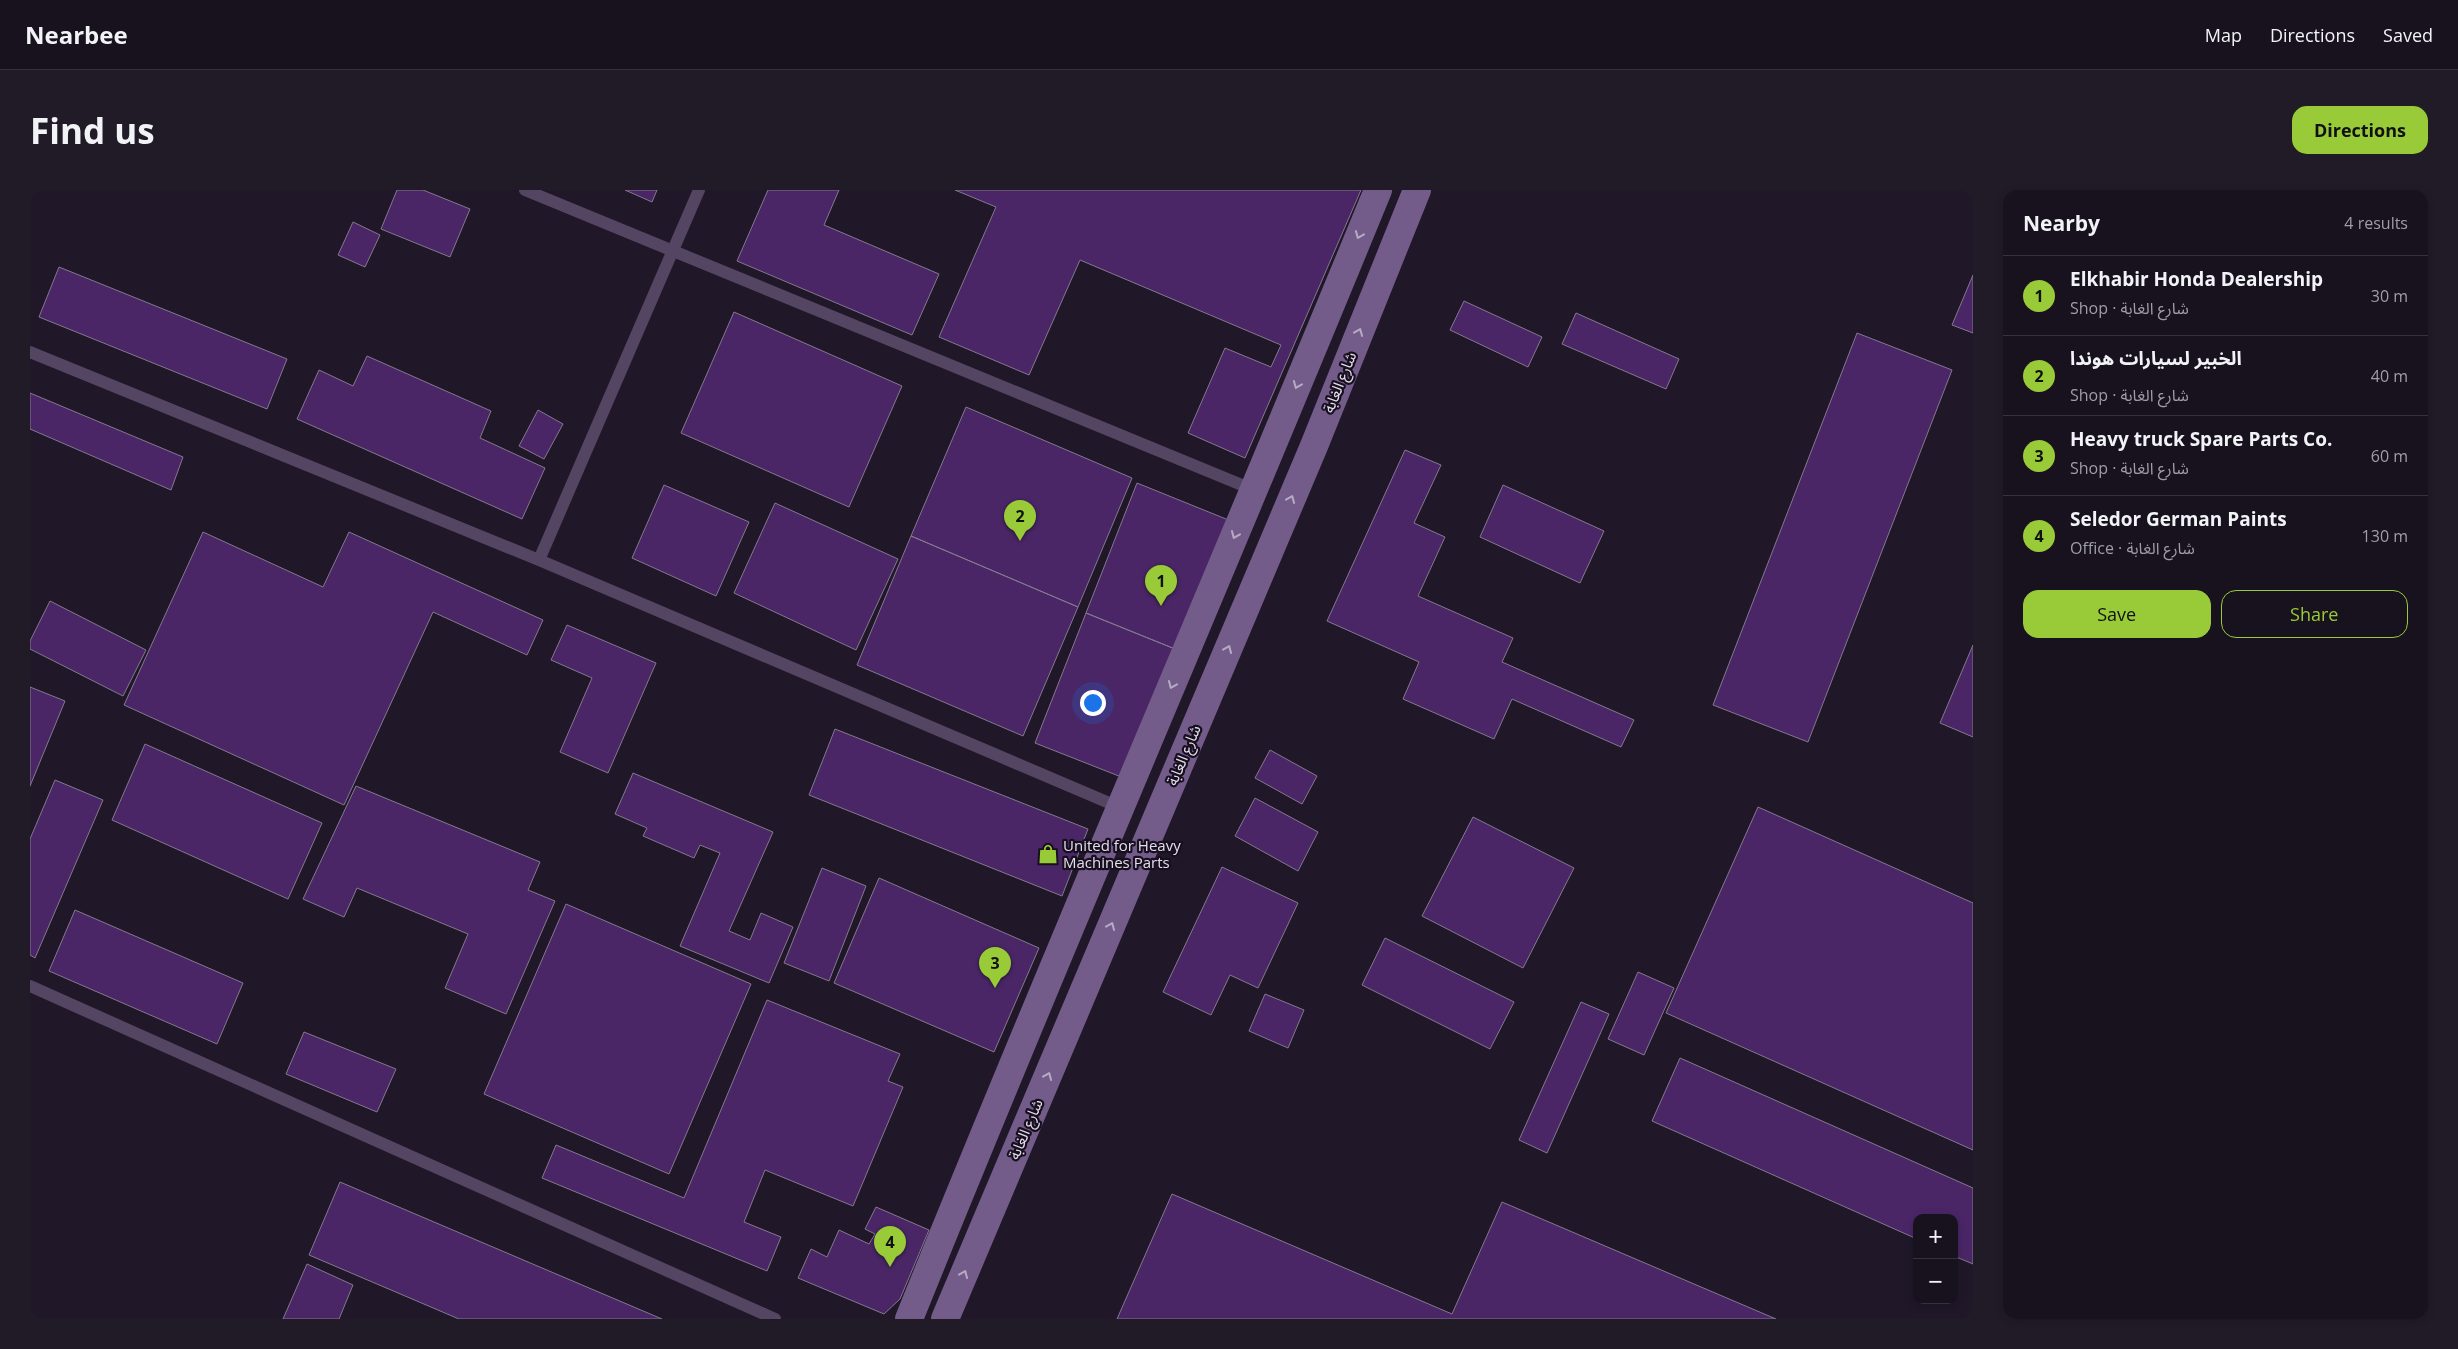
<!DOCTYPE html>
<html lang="en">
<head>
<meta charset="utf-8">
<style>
  :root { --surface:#18121f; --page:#211b28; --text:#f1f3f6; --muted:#9f9ea4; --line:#36323d; --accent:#98cb37 }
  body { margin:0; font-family:"Open Sans","Noto Sans Arabic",sans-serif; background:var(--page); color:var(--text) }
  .controls { position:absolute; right:15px; bottom:15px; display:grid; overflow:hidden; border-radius:10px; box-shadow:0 2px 8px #0003 }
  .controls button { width:45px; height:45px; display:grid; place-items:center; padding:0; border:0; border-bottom:1px solid var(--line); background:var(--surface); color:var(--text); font:25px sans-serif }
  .you { position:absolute; left:1062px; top:512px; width:18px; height:18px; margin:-12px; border:4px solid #fff; border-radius:50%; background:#1a73e8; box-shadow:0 0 0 8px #1a73e833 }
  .badge { display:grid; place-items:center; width:32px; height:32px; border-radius:50%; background:var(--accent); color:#111; font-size:16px; font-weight:700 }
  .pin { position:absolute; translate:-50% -41px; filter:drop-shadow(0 1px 2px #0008) }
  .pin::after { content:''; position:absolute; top:26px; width:18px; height:15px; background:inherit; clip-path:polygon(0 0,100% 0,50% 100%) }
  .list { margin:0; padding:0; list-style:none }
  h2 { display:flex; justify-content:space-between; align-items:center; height:65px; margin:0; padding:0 20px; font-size:21px }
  h2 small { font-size:16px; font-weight:400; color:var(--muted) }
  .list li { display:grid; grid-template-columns:32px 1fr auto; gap:15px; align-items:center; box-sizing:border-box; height:80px; padding:0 20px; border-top:1px solid var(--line) }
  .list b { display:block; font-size:19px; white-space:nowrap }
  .list p { margin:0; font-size:16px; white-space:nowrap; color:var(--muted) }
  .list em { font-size:16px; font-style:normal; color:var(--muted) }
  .actions { display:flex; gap:10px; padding:15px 20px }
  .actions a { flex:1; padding:11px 0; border:1px solid var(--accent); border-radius:15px; text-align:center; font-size:18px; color:var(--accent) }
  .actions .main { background:var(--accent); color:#111 }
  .map { position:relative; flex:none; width:1943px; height:1129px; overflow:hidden; border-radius:15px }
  header { display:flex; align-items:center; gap:30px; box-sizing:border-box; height:70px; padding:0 25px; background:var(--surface); border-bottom:1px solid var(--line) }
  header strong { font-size:24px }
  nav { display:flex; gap:28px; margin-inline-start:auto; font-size:18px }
  .intro { display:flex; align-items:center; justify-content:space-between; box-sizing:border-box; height:120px; padding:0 30px }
  h1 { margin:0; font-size:35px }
  .button { padding:12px 22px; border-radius:15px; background:var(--accent); color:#111; font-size:18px; font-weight:700 }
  main { display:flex; gap:30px; padding:0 30px }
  aside { flex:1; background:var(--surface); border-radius:15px; box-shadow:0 2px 8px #0003 }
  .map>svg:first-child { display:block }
  .building { fill:#4a2666; stroke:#83798e }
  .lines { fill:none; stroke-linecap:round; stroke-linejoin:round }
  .lane { stroke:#544562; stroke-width:12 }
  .secondary { stroke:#745c8a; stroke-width:28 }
  .oneway { stroke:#b7aac4 }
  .labels { text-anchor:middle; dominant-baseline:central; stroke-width:4.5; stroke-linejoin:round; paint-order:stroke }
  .street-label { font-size:15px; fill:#e4deea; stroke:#170f1f }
  .poi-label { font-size:15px; fill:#e4deea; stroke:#170f1f; text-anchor:start }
</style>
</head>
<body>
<header>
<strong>Nearbee</strong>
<nav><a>Map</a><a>Directions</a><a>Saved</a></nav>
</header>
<div class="intro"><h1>Find us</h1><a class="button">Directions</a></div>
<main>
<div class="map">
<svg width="1943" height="1129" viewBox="0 0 1943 1129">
  <rect width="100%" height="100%" fill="#201829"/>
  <path class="building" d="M 367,0 L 393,0 L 440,19 L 420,67 L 351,39 Z
    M 595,0 L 627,0 L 622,12 Z
    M 738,0 L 809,0 L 794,35 L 909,84 L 882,145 L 707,71 Z
    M 925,0 L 1331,0 L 1215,268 L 1158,243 L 1195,158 L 1241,177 L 1251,155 L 1050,70 L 999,185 L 909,147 L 966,17 Z
    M 323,32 L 350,45 L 335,77 L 308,65 Z
    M 29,77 L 257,169 L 237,219 L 9,127 Z
    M 1943,85 L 1943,143 L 1922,135 Z
    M 1434,111 L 1512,147 L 1498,177 L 1420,140 Z
    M 704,122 L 872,196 L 819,317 L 651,243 Z
    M 1546,123 L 1649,169 L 1636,199 L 1532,154 Z
    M 1827,143 L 1922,180 L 1778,552 L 1683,515 Z
    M 337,166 L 461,221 L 450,248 L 515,278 L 492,329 L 267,229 L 289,180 L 323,196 Z
    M 0,203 L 153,267 L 141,300 L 0,239 Z
    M 936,217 L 1102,288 L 1048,417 L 881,346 Z
    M 508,220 L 533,234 L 514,269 L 489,256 Z
    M 1375,260 L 1411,275 L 1384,333 L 1415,347 L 1388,406 L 1483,448 L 1472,472 L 1604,530 L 1591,557 L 1482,509 L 1464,549 L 1373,509 L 1389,472 L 1297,431 Z
    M 1107,293 L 1201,331 L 1150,461 L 1056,423 Z
    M 634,295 L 719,332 L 686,406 L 602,368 Z
    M 1473,295 L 1574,341 L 1550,393 L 1450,347 Z
    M 745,313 L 868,369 L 826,460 L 704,403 Z
    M 173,342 L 293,397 L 319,342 L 513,430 L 497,465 L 403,422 L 314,615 L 94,515 Z
    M 881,346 L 1048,417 L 993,546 L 827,475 Z
    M 20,411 L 116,460 L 93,506 L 0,459 L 0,451 Z
    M 1056,423 L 1150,461 L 1099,590 L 1005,553 Z
    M 537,435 L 626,473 L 578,583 L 530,562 L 562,488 L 521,470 Z
    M 1943,455 L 1943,547 L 1910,533 Z
    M 0,497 L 35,511 L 0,596 Z
    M 805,539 L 1058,639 L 1032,706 L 779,605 Z
    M 115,554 L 292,633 L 258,709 L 82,630 Z
    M 1240,560 L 1287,586 L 1272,614 L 1225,588 Z
    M 603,583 L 743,642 L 699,741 L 720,750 L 731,723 L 763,737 L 739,793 L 650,756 L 690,663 L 670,655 L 664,668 L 613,646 L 617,638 L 585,624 Z
    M 25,590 L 73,610 L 5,768 L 0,765 L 0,649 Z
    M 326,596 L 510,672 L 498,700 L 525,711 L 476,824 L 415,798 L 438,744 L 327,698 L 314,727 L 273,709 Z
    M 1225,608 L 1288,642 L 1268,681 L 1205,646 Z
    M 1728,617 L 1943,713 L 1943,960 L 1636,823 Z
    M 1443,627 L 1544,678 L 1493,778 L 1392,726 Z
    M 1192,677 L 1268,713 L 1228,798 L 1200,785 L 1181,825 L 1133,802 Z
    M 792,678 L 836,696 L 799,791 L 754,773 Z
    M 849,688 L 1009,758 L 964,862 L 804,793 Z
    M 536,714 L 721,794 L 639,984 L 454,904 Z
    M 45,720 L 213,793 L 187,854 L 19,781 Z
    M 1355,748 L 1484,812 L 1460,859 L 1332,795 Z
    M 1608,782 L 1644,798 L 1614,865 L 1578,849 Z
    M 1235,804 L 1274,820 L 1258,858 L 1219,841 Z
    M 737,810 L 870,864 L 858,891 L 873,897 L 823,1016 L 735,980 L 714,1032 L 751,1047 L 737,1081 L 512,988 L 526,955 L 654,1008 Z
    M 1551,812 L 1579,824 L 1517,963 L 1489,950 Z
    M 274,842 L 366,879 L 347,922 L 256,884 Z
    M 1650,868 L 1943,998 L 1943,1074 L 1924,1066 L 1924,1028 L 1887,1028 L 1887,1049 L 1622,931 Z
    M 310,992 L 632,1129 L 429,1129 L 279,1065 Z
    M 1142,1004 L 1422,1124 L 1472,1012 L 1746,1129 L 1087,1129 Z
    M 846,1017 L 899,1040 L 870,1109 L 854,1124 L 768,1088 L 781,1059 L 797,1067 L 809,1040 L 839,1054 L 845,1044 L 835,1039 Z
    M 277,1074 L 323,1095 L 309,1129 L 253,1129 Z"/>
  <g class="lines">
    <path class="lane" d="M 495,0 L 1224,300
      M 0,162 L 509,370 L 1091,618
      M 509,370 L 669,0
      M 0,796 L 745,1129"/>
    <path class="secondary" d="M 879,1129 C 1031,751 1194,377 1348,0
      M 915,1129 L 1284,256 L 1387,0"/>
  </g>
  <defs><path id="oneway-chevron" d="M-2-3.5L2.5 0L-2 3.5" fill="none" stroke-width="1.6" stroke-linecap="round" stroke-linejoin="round" transform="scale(1.25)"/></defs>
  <g class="oneway">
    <use href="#oneway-chevron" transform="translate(1329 45) rotate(112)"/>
    <use href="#oneway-chevron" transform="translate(1329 142) rotate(-68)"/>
    <use href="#oneway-chevron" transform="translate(1267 195) rotate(112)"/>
    <use href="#oneway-chevron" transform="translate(1261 309) rotate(-67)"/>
    <use href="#oneway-chevron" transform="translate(1205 345) rotate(113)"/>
    <use href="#oneway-chevron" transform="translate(1198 459) rotate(-67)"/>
    <use href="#oneway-chevron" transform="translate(1142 495) rotate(113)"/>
    <use href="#oneway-chevron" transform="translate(1081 736) rotate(-67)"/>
    <use href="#oneway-chevron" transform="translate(1018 886) rotate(-67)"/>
    <use href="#oneway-chevron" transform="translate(934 1084) rotate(-67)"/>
  </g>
  <defs>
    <symbol id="shop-bare" viewBox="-9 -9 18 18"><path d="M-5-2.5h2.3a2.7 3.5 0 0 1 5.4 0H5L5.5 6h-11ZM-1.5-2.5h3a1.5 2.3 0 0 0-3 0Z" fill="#98cb37" stroke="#170f1f" stroke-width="2.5" paint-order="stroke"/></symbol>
  </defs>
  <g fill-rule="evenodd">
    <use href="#shop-bare" x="1004" y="650" width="28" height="28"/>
  </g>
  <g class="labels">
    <g class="street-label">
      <text transform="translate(1309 192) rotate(-68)">شارع الغابة</text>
      <text transform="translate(1153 565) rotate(-67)">شارع الغابة</text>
      <text transform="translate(995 939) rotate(-67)">شارع الغابة</text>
    </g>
    <g class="poi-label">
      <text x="1033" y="655">United for Heavy<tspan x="1033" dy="17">Machines Parts</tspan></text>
    </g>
  </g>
</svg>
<div class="controls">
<button>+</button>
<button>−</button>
</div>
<div class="you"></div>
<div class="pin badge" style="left:1131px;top:416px">1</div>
<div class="pin badge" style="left:990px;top:351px">2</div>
<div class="pin badge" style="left:965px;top:798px">3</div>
<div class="pin badge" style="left:860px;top:1077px">4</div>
</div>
<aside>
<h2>Nearby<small>4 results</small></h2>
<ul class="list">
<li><span class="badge">1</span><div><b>Elkhabir Honda Dealership</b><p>Shop · شارع الغابة</p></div><em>30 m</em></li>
<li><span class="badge">2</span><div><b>الخبير لسيارات هوندا</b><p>Shop · شارع الغابة</p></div><em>40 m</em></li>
<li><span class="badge">3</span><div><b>Heavy truck Spare Parts Co.</b><p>Shop · شارع الغابة</p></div><em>60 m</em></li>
<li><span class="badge">4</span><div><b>Seledor German Paints</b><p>Office · شارع الغابة</p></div><em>130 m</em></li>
</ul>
<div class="actions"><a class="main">Save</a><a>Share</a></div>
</aside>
</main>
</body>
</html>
